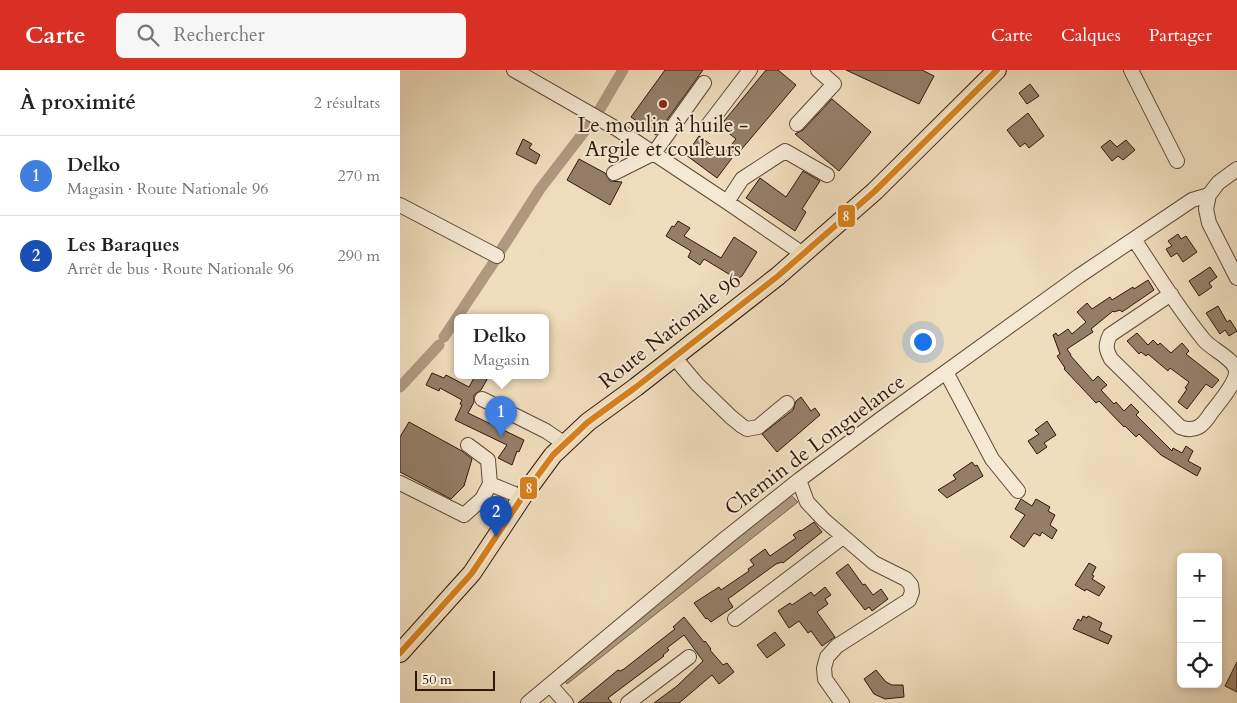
<!DOCTYPE html>
<html lang="fr">
<head>
<meta charset="utf-8">
<style>
  :root { --surface:#fff; --page:#f6f6f6; --text:#222; --muted:#767676; --line:#e0e0e0; --accent:#d93025 }
  body { margin:0; font-family:Cardo,serif; background:var(--page); color:var(--text) }
  .controls { position:absolute; right:15px; bottom:15px; display:grid; overflow:hidden; border-radius:8px; box-shadow:0 2px 8px #0003 }
  .controls button { width:45px; height:45px; display:grid; place-items:center; padding:0; border:0; border-bottom:1px solid var(--line); background:var(--surface); color:var(--text); font:25px sans-serif }
  .scale { position:absolute; left:15px; bottom:12px; width:80px; box-sizing:border-box; padding-left:5px; border:2px solid #32180b; border-top:0; font-size:14px; line-height:18px; white-space:nowrap; color:#32180b; -webkit-text-stroke:4px #f5e9d4; paint-order:stroke }
  .you { position:absolute; left:522px; top:271px; width:18px; height:18px; margin:-12px; border:4px solid #fff; border-radius:50%; background:#1a73e8; box-shadow:0 0 0 8px #1a73e833 }
  .badge { display:grid; place-items:center; width:32px; height:32px; border-radius:50%; background:var(--accent); color:#fff; font-size:16px; font-weight:700 }
  .pin { position:absolute; translate:-50% -41px; filter:drop-shadow(0 1px 2px #0008) }
  .pin::after { content:''; position:absolute; top:26px; width:18px; height:15px; background:inherit; clip-path:polygon(0 0,100% 0,50% 100%) }
  .popup { position:absolute; left:54px; top:244px; width:95px; height:65px; box-sizing:border-box; display:grid; place-content:center; border-radius:8px; background:var(--surface); filter:drop-shadow(0 1px 4px #0005); font-size:16px; white-space:nowrap; color:var(--muted) }
  .popup b { font-size:19px; color:var(--text) }
  .popup::after { content:''; position:absolute; left:50%; top:100%; margin-left:-10px; border:10px solid transparent; border-top-color:var(--surface) }
  .list { margin:0; padding:0; list-style:none }
  h2 { display:flex; justify-content:space-between; align-items:center; height:65px; margin:0; padding:0 20px; font-size:21px }
  h2 small { font-size:16px; font-weight:400; color:var(--muted) }
  .list li { display:grid; grid-template-columns:32px 1fr auto; gap:15px; align-items:center; box-sizing:border-box; height:80px; padding:0 20px; border-top:1px solid var(--line) }
  .list b { display:block; font-size:19px; white-space:nowrap }
  .list p { margin:0; font-size:16px; white-space:nowrap; color:var(--muted) }
  .list em { font-size:16px; font-style:normal; color:var(--muted) }
  .icon { flex:none; width:28px; height:28px; fill:none; stroke:currentColor; stroke-width:2; stroke-linecap:round; stroke-linejoin:round }
  .map { position:relative; flex:none; width:837px; height:633px; overflow:hidden }
  header { display:flex; align-items:center; gap:30px; box-sizing:border-box; height:70px; padding:0 25px; background:var(--accent); color:#fff }
  header strong { font-size:24px }
  nav { display:flex; gap:28px; margin-inline-start:auto; font-size:18px }
  .search { width:350px; height:45px; background:var(--page); display:flex; align-items:center; gap:12px; box-sizing:border-box; padding:0 18px; border-radius:8px; color:var(--muted); font-size:19px }
  main { display:flex }
  aside { flex:1; background:var(--surface) }
  .map>svg:first-child { display:block }
  .water { fill:#af9a80; stroke:#7d6651 }
  .lines { fill:none; stroke-linecap:round; stroke-linejoin:round }
  .canal { stroke:#af9a80; stroke-width:11 }
  .building { fill:#957e68; stroke:#32180b }
  .minor-casing { stroke:#624938; stroke-width:16 }
  .major-casing { stroke:#32180b; stroke-width:20 }
  .minor { stroke:#f5e9d4; stroke-width:14 }
  .major { stroke:#f0ddbd; stroke-width:18 }
  .bus-1-casing { stroke:#f5e9d4; stroke-width:10 }
  .bus-1 { stroke:#d9811a; stroke-width:6 }
  .poi-dot { fill:#8f2418; stroke:#f5e9d4; stroke-width:2 }
  .labels { text-anchor:middle; dominant-baseline:central; stroke-width:4; stroke-linejoin:round; paint-order:stroke }
  .poi-label { font-size:21px; fill:#32180b; stroke:#f5e9d4 }
  .street-label { font-size:21px; fill:#32180b; stroke:#f5e9d4 }
  .line-badge { stroke:#f5e9d4; stroke-width:2 }
  .badge-label { font-size:14px; text-anchor:middle; font-weight:bold; fill:#fff }
</style>
</head>
<body>
<header>
<strong>Carte</strong>
<div class="search"><svg class="icon" aria-label="search" viewBox="0 0 24 24"><circle cx="10" cy="10" r="6"/><path d="M15 15l6 6"/></svg>Rechercher</div>
<nav><a>Carte</a><a>Calques</a><a>Partager</a></nav>
</header>
<main>
<aside>
<h2>À proximité<small>2 résultats</small></h2>
<ul class="list">
<li><span class="badge" style="background:#3f7fe0">1</span><div><b>Delko</b><p>Magasin · Route Nationale 96</p></div><em>270 m</em></li>
<li><span class="badge" style="background:#1a4fb4">2</span><div><b>Les Baraques</b><p>Arrêt de bus · Route Nationale 96</p></div><em>290 m</em></li>
</ul>
</aside>
<div class="map">
<svg width="837" height="633" viewBox="0 0 837 633">
  <rect width="100%" height="100%" fill="#f0ddbd"/>
  <filter id="stains"><feTurbulence type="fractalNoise" baseFrequency=".004" numOctaves="4"/><feColorMatrix values="0 0 0 0 .2 0 0 0 0 .09 0 0 0 0 .02 0 0 0 .5 -.17"/></filter>
  <radialGradient id="worn" r=".72"><stop offset=".6" stop-color="#630" stop-opacity="0"/><stop offset="1" stop-color="#630" stop-opacity=".3"/></radialGradient>
  <path class="water" d="M 391,425 L 398,432 L 167,614 L 164,610 Z"/>
  <g class="lines">
    <path class="canal" d="M 197,44 L 223,0
      M 99,183 L 140,119 L 194,49
      M 44,267 L 96,189
      M 0,317 L 39,275"/>
  </g>
  <path class="building" d="M 265,0 L 303,0 L 256,65 L 231,47 Z
    M 366,0 L 378,0 L 396,15 L 340,81 L 338,80 L 317,108 L 286,85 L 299,66 L 324,84 L 336,69 L 320,56 Z
    M 446,0 L 522,0 L 534,6 L 519,34 Z
    M 630,14 L 639,26 L 627,34 L 619,23 Z
    M 432,29 L 471,62 L 439,101 L 395,64 L 403,60 Z
    M 628,43 L 644,66 L 629,78 L 625,73 L 620,77 L 607,60 Z
    M 123,69 L 132,74 L 129,78 L 140,85 L 136,94 L 116,84 Z
    M 710,70 L 717,77 L 726,70 L 735,80 L 723,90 L 718,86 L 712,91 L 701,77 Z
    M 179,89 L 205,103 L 210,111 L 222,112 L 210,135 L 167,110 Z
    M 403,101 L 420,111 L 402,139 L 406,142 L 395,161 L 346,128 L 360,108 L 386,127 Z
    M 278,151 L 290,158 L 284,166 L 321,188 L 334,167 L 357,182 L 342,206 L 337,209 L 304,189 L 300,195 L 288,187 L 291,181 L 266,166 L 272,156 L 274,157 Z
    M 778,164 L 781,169 L 786,166 L 797,182 L 783,192 L 777,183 L 771,187 L 766,179 L 772,176 L 768,171 Z
    M 810,197 L 817,207 L 809,213 L 812,217 L 799,226 L 789,211 Z
    M 748,210 L 754,220 L 722,242 L 720,240 L 714,242 L 713,241 L 691,259 L 693,262 L 667,279 L 671,285 L 670,285 L 693,311 L 698,306 L 707,315 L 701,320 L 714,334 L 716,332 L 724,341 L 731,334 L 739,342 L 736,345 L 772,381 L 773,378 L 782,383 L 786,376 L 793,381 L 788,391 L 801,398 L 797,406 L 761,385 L 739,364 L 736,367 L 725,356 L 724,357 L 699,331 L 696,333 L 664,299 L 665,298 L 657,286 L 660,284 L 653,265 L 656,263 L 658,266 L 668,259 L 672,264 L 686,252 L 677,242 L 687,233 L 692,239 L 710,227 L 712,230 L 733,217 L 734,219 Z
    M 818,236 L 827,252 L 830,250 L 837,261 L 829,266 L 825,260 L 820,264 L 806,243 Z
    M 737,263 L 748,275 L 753,270 L 758,275 L 760,273 L 771,283 L 782,273 L 789,281 L 786,284 L 819,310 L 812,318 L 806,314 L 787,339 L 778,332 L 787,319 L 785,318 L 789,312 L 770,298 L 768,301 L 748,284 L 746,286 L 741,282 L 739,284 L 727,271 Z
    M 32,303 L 44,308 L 46,305 L 69,317 L 75,306 L 89,306 L 81,320 L 74,325 L 74,332 L 68,343 L 124,370 L 119,382 L 117,381 L 112,395 L 98,388 L 107,375 L 55,350 L 62,335 L 60,334 L 62,330 L 40,318 L 39,321 L 26,315 Z
    M 401,327 L 411,341 L 415,338 L 420,345 L 377,382 L 362,364 L 393,340 L 396,331 Z
    M 647,351 L 656,365 L 644,373 L 647,377 L 637,384 L 628,371 L 639,364 L 635,360 Z
    M 9,352 L 62,381 L 72,389 L 64,416 L 51,429 L 0,402 L 0,367 Z
    M 572,392 L 575,396 L 577,395 L 583,406 L 547,428 L 538,420 L 556,409 L 553,405 Z
    M 621,429 L 632,436 L 636,429 L 650,437 L 648,441 L 655,445 L 650,455 L 657,460 L 652,469 L 642,462 L 640,466 L 634,463 L 624,477 L 610,467 L 625,445 L 615,439 Z
    M 414,452 L 422,462 L 383,493 L 382,492 L 376,494 L 328,529 L 333,537 L 311,552 L 307,548 L 306,549 L 294,533 L 319,517 L 321,520 L 349,501 L 348,499 L 354,495 L 350,490 L 365,479 L 370,486 L 396,468 L 393,465 L 400,460 L 401,461 Z
    M 689,493 L 696,497 L 692,505 L 694,506 L 692,509 L 705,517 L 699,526 L 686,519 L 685,521 L 675,515 Z
    M 448,494 L 463,515 L 465,514 L 473,525 L 481,519 L 488,529 L 472,541 L 469,537 L 465,540 L 436,503 Z
    M 425,517 L 431,525 L 425,529 L 428,534 L 417,542 L 435,567 L 422,576 L 411,561 L 408,563 L 399,551 L 389,558 L 378,541 L 390,533 L 392,535 L 411,522 L 414,526 Z
    M 683,546 L 687,548 L 688,546 L 702,553 L 699,560 L 712,566 L 708,574 L 673,559 L 678,549 L 681,551 Z
    M 284,547 L 304,572 L 305,571 L 311,579 L 310,580 L 323,595 L 327,593 L 334,602 L 319,614 L 312,605 L 279,633 L 254,633 L 277,616 L 303,591 L 284,565 L 267,578 L 269,580 L 263,585 L 264,586 L 208,628 L 212,633 L 178,633 L 218,600 L 220,601 L 224,599 L 257,573 L 275,559 L 273,557 Z
    M 375,562 L 385,575 L 367,588 L 357,575 Z
    M 837,592 L 837,622 L 825,616 Z
    M 476,600 L 486,612 L 492,615 L 503,615 L 504,627 L 485,629 L 474,624 L 464,609 Z"/>
  <g class="lines">
    <defs>
      <path id="minor" d="M 114,0 L 217,59 L 327,132 L 403,184
        M 731,0 L 777,91
        M 397,54 L 434,14 L 418,0
        M 308,55 L 350,0
        M 214,103 L 254,83 L 304,13
        M 809,125 L 806,139 L 809,153 L 837,208
        M 327,132 L 342,109 L 385,81 L 427,105
        M 0,135 L 97,186
        M 734,169 C 756,203 778,238 804,270 C 811,279 835,289 836,301 C 837,312 818,334 811,343 C 803,356 795,363 780,357 L 711,289 C 706,280 705,275 710,265 L 771,224
        M 274,287 L 297,314 L 331,347 L 342,356 L 347,359 L 358,357 L 387,333
        M 546,302 L 592,389 L 618,421
        M 82,329 L 146,361 L 165,374
        M 68,375 L 88,390 L 90,414 L 122,427
        M 399,410 L 407,432 L 424,450 L 474,493 L 506,509 L 511,515 L 512,522 L 509,530 L 437,576 L 427,587 L 424,598 L 425,609 L 442,633
        M 0,413 L 64,445 L 82,429 L 90,414
        M 335,549 L 443,467
        M 150,615 L 166,633
        M 128,633 L 326,468 L 399,410 L 482,348 L 679,206 L 792,130 L 809,125 L 818,113 L 837,99
        M 228,633 L 289,587"/>
      <path id="major" d="M 0,583 L 72,503 L 125,423 L 153,385 L 188,352 L 236,317 L 378,206 L 475,121 L 597,0"/>
    </defs>
    <use href="#minor" class="minor-casing"/>
    <use href="#major" class="major-casing"/>
    <use href="#minor" class="minor"/>
    <use href="#major" class="major"/>
    <defs>
      <path id="bus-1" d="M 0,583 L 72,503 L 125,423 L 153,385 L 188,352 L 236,317 L 378,206 L 475,121 L 597,0"/>
    </defs>
    <use href="#bus-1" class="bus-1-casing"/>
    <use href="#bus-1" class="bus-1"/>
  </g>
  <circle class="poi-dot" cx="263" cy="34" r="5"/>
  <g class="labels">
    <g class="poi-label">
      <text x="263" y="55">Le moulin à huile -<tspan x="263" dy="24">Argile et couleurs</tspan></text>
    </g>
    <g class="street-label">
      <text transform="translate(270 261) rotate(-38)">Route Nationale 96</text>
      <text transform="translate(415 375) rotate(-37)">Chemin de Longuelance</text>
    </g>
  </g>
  <g class="line-badge">
    <rect x="437" y="134" width="19" height="24" rx="5" fill="#d9811a"/>
    <rect x="119" y="406" width="19" height="24" rx="5" fill="#d9811a"/>
  </g>
  <g class="badge-label">
    <text x="446" y="151">8</text>
    <text x="129" y="423">8</text>
  </g>
  <rect width="100%" height="100%" filter="url(#stains)"/>
  <rect width="100%" height="100%" fill="url(#worn)"/>
</svg>
<div class="controls">
<button>+</button>
<button>−</button>
<button><svg class="icon" aria-label="locate" viewBox="0 0 24 24"><circle cx="12" cy="12" r="6"/><path d="M12 2v4M12 18v4M2 12h4M18 12h4"/></svg></button>
</div>
<div class="scale">50 m</div>
<div class="you"></div>
<div class="pin badge" style="left:101px;top:367px;background:#3f7fe0">1</div>
<div class="popup"><b>Delko</b>Magasin</div>
<div class="pin badge" style="left:96px;top:467px;background:#1a4fb4">2</div>
</div>
</main>
</body>
</html>
